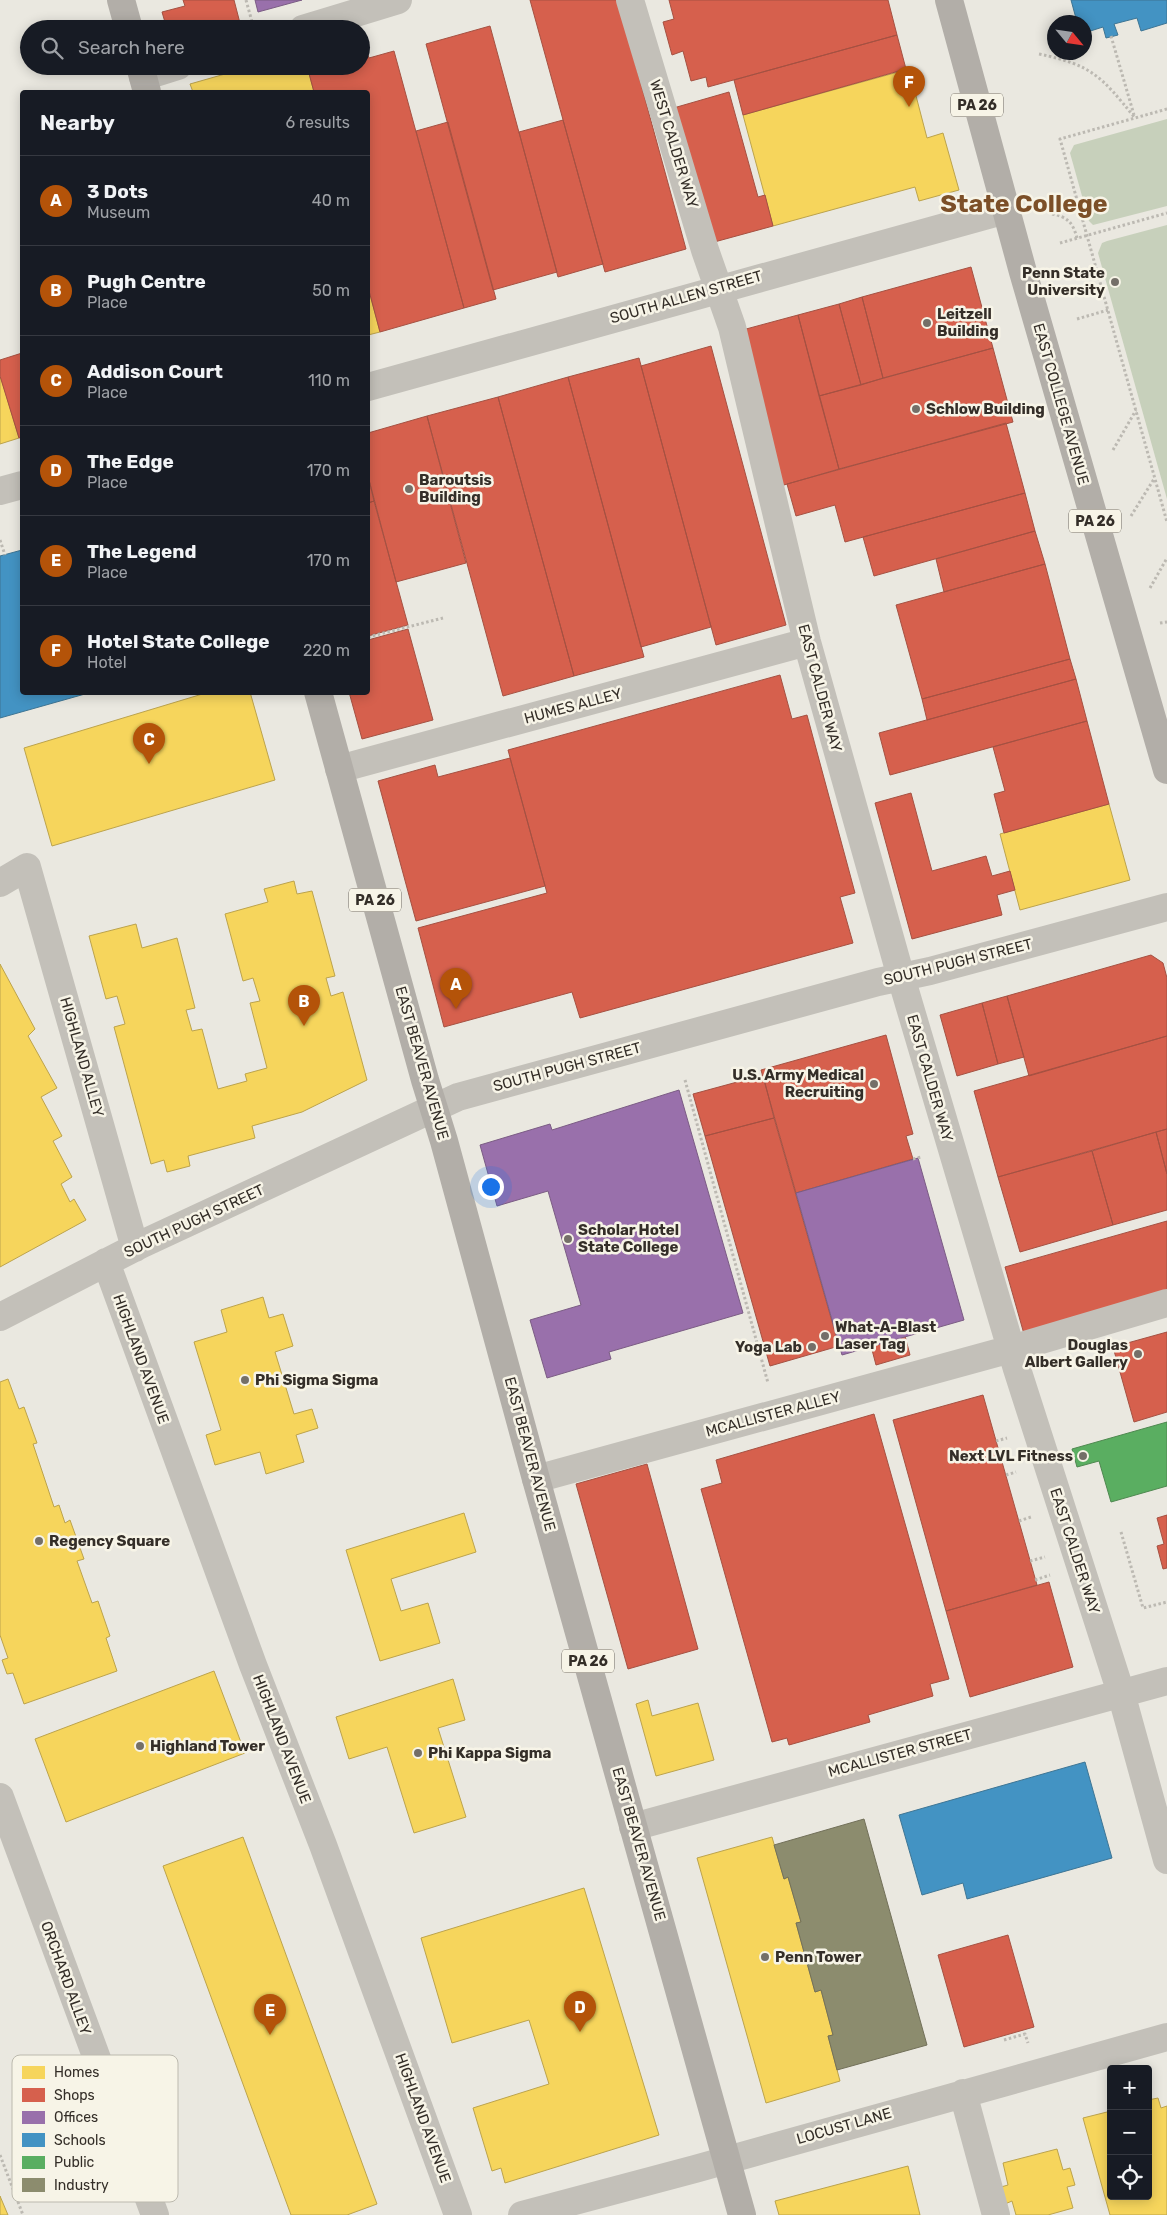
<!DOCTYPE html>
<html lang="en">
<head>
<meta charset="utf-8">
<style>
  :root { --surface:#171b24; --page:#242831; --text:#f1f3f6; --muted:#9ea1a6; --line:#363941; --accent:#b45309 }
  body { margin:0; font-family:Rubik,sans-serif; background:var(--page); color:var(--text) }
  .controls { position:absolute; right:15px; bottom:15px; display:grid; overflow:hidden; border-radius:5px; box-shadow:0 2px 12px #0003 }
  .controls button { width:45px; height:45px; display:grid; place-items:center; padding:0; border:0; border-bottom:1px solid var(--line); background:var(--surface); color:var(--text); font:25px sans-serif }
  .compass { position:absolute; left:1047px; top:15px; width:45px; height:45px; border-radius:50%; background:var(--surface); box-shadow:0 2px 12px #0003; rotate:119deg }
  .you { position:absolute; left:490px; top:1186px; width:18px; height:18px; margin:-12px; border:4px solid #fff; border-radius:50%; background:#1a73e8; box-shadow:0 0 0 8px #1a73e833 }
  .badge { display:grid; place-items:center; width:32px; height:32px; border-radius:50%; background:var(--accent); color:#fff; font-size:16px; font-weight:700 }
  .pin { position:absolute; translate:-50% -41px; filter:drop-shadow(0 1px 2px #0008) }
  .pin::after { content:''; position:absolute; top:26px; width:18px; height:15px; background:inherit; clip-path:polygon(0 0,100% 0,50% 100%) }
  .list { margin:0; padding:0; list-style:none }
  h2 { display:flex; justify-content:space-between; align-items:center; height:65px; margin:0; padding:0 20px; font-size:21px }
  h2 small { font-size:16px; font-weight:400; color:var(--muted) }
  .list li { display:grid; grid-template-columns:32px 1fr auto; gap:15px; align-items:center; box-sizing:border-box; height:90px; padding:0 20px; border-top:1px solid var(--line) }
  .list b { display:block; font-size:19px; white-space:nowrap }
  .list p { margin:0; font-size:16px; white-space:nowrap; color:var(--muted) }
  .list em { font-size:16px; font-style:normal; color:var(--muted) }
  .icon { flex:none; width:28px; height:28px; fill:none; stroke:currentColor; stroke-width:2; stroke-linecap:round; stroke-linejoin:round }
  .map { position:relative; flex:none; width:1167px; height:2215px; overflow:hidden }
  .search { position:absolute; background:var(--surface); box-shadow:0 2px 12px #0003; left:20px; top:20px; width:350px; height:55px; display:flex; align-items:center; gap:12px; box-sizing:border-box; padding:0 18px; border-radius:28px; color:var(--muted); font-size:19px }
  .panel { position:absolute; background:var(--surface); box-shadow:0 2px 12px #0003; left:20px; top:90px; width:350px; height:605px; border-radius:5px }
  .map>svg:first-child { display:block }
  .green { fill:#c7d0bb }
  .homes { fill:#f6d55c; stroke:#bca34c }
  .shops { fill:#d6604d; stroke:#a55142 }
  .offices { fill:#9970ab; stroke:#7b5c84 }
  .schools { fill:#4393c3; stroke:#3e7594 }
  .public { fill:#5aae61; stroke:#4f8850 }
  .industry { fill:#8c8c6e; stroke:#727059 }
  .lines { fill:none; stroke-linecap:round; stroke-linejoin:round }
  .path { stroke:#bcb9b2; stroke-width:3; stroke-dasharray:2.5 2.5; stroke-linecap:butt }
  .minor { stroke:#c3c0b9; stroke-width:28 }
  .major { stroke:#b2aea8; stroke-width:28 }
  .poi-dot { fill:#746f68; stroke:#f7f4e7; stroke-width:2 }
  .labels { text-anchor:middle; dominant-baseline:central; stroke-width:5; stroke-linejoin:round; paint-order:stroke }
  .shield { fill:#f7f4e7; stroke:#6e6961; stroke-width:1 }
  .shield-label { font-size:14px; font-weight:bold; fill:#342e28 }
  .street-label { font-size:15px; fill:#342e28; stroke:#f7f4e7 }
  .poi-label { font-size:15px; font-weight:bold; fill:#342e28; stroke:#f7f4e7; text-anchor:start }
  .town-label { font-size:25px; font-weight:bold; fill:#7c4f28; stroke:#f7f4e7 }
  .key { fill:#f7f4e7; stroke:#bcb9ae; stroke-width:1 }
  .key-label { font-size:14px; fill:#342e28 }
</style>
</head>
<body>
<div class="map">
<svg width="1167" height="2215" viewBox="0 0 1167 2215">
  <rect width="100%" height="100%" fill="#eae8e0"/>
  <path class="green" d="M 1167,119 L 1167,206 L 1093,225 L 1089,221 L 1070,153 L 1074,145 Z
    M 1167,225 L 1167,499 L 1098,253 L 1102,243 L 1107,241 Z"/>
  <path class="homes" d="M 253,66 L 307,66 L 314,92 L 193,92 L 190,84 Z
    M 909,69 L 927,138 L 943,133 L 959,190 L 919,201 L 915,187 L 773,226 L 743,115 Z
    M 368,287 L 380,332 L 368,335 Z
    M 1,378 L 19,438 L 0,444 L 0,378 Z
    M 209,692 L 250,692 L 275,780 L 52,846 L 24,748 Z
    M 1109,804 L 1130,880 L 1020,910 L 1000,834 Z
    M 294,881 L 297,894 L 312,891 L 335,976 L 326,978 L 331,996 L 343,992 L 367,1080 L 302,1112 L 252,1126 L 255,1138 L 188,1156 L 190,1166 L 167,1172 L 164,1160 L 151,1164 L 114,1027 L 125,1024 L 117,996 L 106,999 L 89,936 L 136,924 L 142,948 L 177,938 L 195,1008 L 186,1010 L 192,1031 L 202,1029 L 218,1089 L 247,1081 L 245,1074 L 267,1068 L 250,1003 L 260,1001 L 253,978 L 243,981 L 225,914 L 268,902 L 264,889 Z
    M 0,964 L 35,1029 L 28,1036 L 57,1088 L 41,1097 L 62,1136 L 53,1141 L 72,1177 L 61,1184 L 70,1202 L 74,1199 L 86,1220 L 0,1267 Z
    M 263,1297 L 269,1318 L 283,1314 L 293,1346 L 275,1352 L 294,1414 L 312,1409 L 318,1428 L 296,1435 L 304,1462 L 266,1474 L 260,1452 L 215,1465 L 206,1435 L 221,1430 L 194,1342 L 227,1332 L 221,1310 Z
    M 8,1379 L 19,1409 L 24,1407 L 37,1443 L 33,1444 L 54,1507 L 59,1505 L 65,1523 L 70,1520 L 84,1559 L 77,1561 L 92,1603 L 98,1601 L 110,1636 L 106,1638 L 117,1671 L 24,1704 L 13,1673 L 7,1674 L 2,1660 L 8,1658 L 0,1635 L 0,1382 Z
    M 464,1513 L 476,1552 L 391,1579 L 401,1611 L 428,1603 L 440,1643 L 380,1661 L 346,1550 Z
    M 214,1671 L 245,1753 L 66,1822 L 35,1739 Z
    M 453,1679 L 465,1720 L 438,1728 L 466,1817 L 414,1833 L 387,1747 L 349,1759 L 336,1717 Z
    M 648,1700 L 652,1716 L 698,1703 L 714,1760 L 656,1776 L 636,1704 Z
    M 243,1837 L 377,2204 L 347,2215 L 291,2215 L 163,1866 Z
    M 772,1837 L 784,1879 L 788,1877 L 801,1922 L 796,1923 L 815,1992 L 821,1990 L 833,2035 L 828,2036 L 840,2081 L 766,2103 L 697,1858 Z
    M 584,1888 L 659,2135 L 505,2183 L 501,2168 L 492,2171 L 473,2108 L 549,2084 L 529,2020 L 452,2043 L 421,1938 Z
    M 1158,2098 L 1161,2108 L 1167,2106 L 1167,2215 L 1110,2215 L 1083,2118 L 1111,2111 L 1111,2196 L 1148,2196 L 1148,2100 Z
    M 1057,2149 L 1063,2170 L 1070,2168 L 1075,2185 L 1067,2187 L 1073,2208 L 1048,2215 L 1016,2215 L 1012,2201 L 1005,2204 L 1001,2187 L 1008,2185 L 1003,2163 Z
    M 908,2166 L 920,2215 L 779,2215 L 775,2201 Z
    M 0,2196 L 8,2215 L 0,2215 Z"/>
  <path class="shops" d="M 183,0 L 234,0 L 241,27 L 167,29 L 162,12 L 185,6 Z
    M 530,0 L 618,0 L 686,249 L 605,272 Z
    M 669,0 L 888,0 L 897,35 L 708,87 L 706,77 L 691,81 L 683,51 L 672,55 L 663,22 L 674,19 Z
    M 490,26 L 557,272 L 493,290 L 426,44 Z
    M 897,35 L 906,69 L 743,115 L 734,80 Z
    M 361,36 L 369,58 L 394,51 L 464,308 L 380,332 L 368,287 L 368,92 L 314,92 L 307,66 L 361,66 Z
    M 729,92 L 758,197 L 765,195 L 773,226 L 707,244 L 670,109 Z
    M 563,120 L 603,264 L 558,277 L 519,132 Z
    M 448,122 L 496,299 L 464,308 L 416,131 Z
    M 971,267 L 993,348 L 883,378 L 862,297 Z
    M 862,297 L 883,378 L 861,385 L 839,304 Z
    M 839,304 L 861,385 L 819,396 L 798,315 Z
    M 798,315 L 839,469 L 777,487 L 735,332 Z
    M 711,346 L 786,625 L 716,645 L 641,366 Z
    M 993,348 L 1013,422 L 839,469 L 819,396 Z
    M 22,353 L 22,437 L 19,438 L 0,376 L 0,360 Z
    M 639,358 L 711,627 L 641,647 L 568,377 Z
    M 568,377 L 644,657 L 574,676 L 498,397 Z
    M 498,397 L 574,676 L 503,696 L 427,416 Z
    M 427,416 L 466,563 L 396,582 L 368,476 L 368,433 Z
    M 1006,423 L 1025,493 L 845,542 L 835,505 L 796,516 L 787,484 Z
    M 368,476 L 374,501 L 368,503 Z
    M 1025,493 L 1035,531 L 874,576 L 863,537 Z
    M 374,501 L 408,625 L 368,636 L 368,503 Z
    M 1035,531 L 1045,564 L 944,592 L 936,559 Z
    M 1045,564 L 1070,659 L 922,699 L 896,605 Z
    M 408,629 L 433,720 L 362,739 L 349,692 L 368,692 L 368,640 Z
    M 1070,659 L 1076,679 L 927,720 L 922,699 Z
    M 780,675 L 792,719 L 807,715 L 855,893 L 840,897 L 853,943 L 580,1018 L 572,992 L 444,1027 L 418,928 L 547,893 L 508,750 Z
    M 1076,679 L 1087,721 L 890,775 L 879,733 Z
    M 1087,721 L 1109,804 L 1004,833 L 994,794 L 1005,791 L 993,747 Z
    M 510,758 L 545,886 L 416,921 L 378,781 L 435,765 L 438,777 Z
    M 911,793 L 932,871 L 986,856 L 992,876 L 1010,871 L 1015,890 L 997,895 L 1002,915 L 912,939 L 875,803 Z
    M 1151,955 L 1163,963 L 1167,978 L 1167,1036 L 1029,1076 L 1007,996 Z
    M 1007,996 L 1024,1057 L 998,1064 L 982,1003 Z
    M 982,1003 L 998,1064 L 957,1076 L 940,1015 Z
    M 886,1035 L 913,1134 L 906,1136 L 913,1159 L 796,1193 L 761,1070 Z
    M 1167,1036 L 1167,1129 L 998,1177 L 974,1091 Z
    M 763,1075 L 774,1118 L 705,1136 L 693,1094 Z
    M 774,1118 L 839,1346 L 770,1366 L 705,1136 Z
    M 1167,1129 L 1167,1174 L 1156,1132 Z
    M 1156,1132 L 1167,1174 L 1167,1210 L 1113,1225 L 1092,1151 Z
    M 1092,1151 L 1113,1225 L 1020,1252 L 998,1177 Z
    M 1167,1221 L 1167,1293 L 1024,1334 L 1005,1267 Z
    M 1167,1332 L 1167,1412 L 1134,1422 L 1113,1347 Z
    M 905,1336 L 910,1355 L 876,1365 L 871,1346 Z
    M 983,1395 L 1037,1585 L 946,1611 L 893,1420 Z
    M 874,1414 L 949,1679 L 930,1684 L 933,1696 L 868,1715 L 870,1722 L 789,1745 L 787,1738 L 772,1742 L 701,1489 L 722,1483 L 716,1460 Z
    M 647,1464 L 698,1649 L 628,1669 L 576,1484 Z
    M 1167,1515 L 1167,1568 L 1163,1569 L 1157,1546 L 1164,1544 L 1157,1518 Z
    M 1049,1582 L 1073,1667 L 970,1697 L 946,1611 Z
    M 1008,1935 L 1034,2027 L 964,2047 L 938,1955 Z"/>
  <path class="offices" d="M 255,0 L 302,0 L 258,12 Z
    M 679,1090 L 743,1313 L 609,1352 L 611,1359 L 547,1378 L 530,1320 L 581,1305 L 548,1191 L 497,1206 L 480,1145 L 550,1124 L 552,1130 Z
    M 918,1158 L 964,1320 L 842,1355 L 796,1193 Z"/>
  <path class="schools" d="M 1071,0 L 1167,0 L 1167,23 L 1141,31 L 1137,18 L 1114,24 L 1118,35 L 1106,38 L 1103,27 L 1084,33 L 1084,22 L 1077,22 Z
    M 22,550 L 22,692 L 92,692 L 0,718 L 0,556 Z
    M 1085,1762 L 1112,1858 L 967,1899 L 963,1883 L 922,1895 L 899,1815 Z"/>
  <path class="public" d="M 1167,1422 L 1167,1486 L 1111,1502 L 1099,1461 L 1077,1467 L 1072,1449 Z"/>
  <path class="industry" d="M 864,1819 L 927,2045 L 837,2070 L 828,2036 L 833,2035 L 821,1990 L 815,1992 L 796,1923 L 801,1922 L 788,1877 L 784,1879 L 774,1845 Z"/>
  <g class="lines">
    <path class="path" d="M 246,0 L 254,29
      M 1111,36 L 1134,115
      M 1039,54 C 1092,65 1101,76 1135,118
      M 1167,109 L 1060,139 L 1167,522
      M 1052,214 C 1068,217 1073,223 1077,238
      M 1060,243 L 1167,213
      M 1077,319 L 1108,310
      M 1113,450 L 1136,410
      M 1131,516 L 1154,479
      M 0,540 L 5,555
      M 1150,588 L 1167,558
      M 1160,623 L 1167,622
      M 368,637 L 443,618
      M 685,1080 L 768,1383
      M 913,1159 L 921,1157
      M 996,1441 L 1007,1438
      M 1006,1475 L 1016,1472
      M 1019,1521 L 1031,1517
      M 1121,1532 L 1143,1608 L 1167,1602
      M 1030,1561 L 1045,1557
      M 1035,1580 L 1050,1575
      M 1004,2040 L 1025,2034 L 1028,2043
      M 0,2155 L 23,2215"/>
    <path class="minor" d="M 630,0 L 705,250 L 732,327 L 807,642 L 901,977 L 1017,1369 L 1121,1693 L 1167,1860
      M 303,29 L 398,0
      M 143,77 L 178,66
      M 368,387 L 1006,210
      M 0,491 L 22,485
      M 339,769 L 807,642
      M 0,883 L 27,867 L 135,1248
      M 106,1262 L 253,1665 L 323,1845 L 458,2215
      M 0,1317 L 142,1244 L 458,1097 L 878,982 L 930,971 L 1167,907
      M 536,1479 L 1011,1349 L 1167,1303
      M 0,1797 L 155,2215
      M 633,1827 L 1167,1681
      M 963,2093 L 996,2215
      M 522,2215 L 695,2169 L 1167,2037"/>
    <path class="major" d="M 121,0 L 129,29
      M 949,0 L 1023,272 L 1167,770
      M 140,66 L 147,92
      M 318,692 L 425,1080 L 444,1141 L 536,1479 L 742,2215"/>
  </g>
  <g class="poi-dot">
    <circle cx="1115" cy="282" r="5"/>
    <circle cx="927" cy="323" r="5"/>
    <circle cx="916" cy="409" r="5"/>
    <circle cx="409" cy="489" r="5"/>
    <circle cx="874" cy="1084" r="5"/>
    <circle cx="568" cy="1239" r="5"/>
    <circle cx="825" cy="1336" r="5"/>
    <circle cx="812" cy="1347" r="5"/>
    <circle cx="1138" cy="1354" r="5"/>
    <circle cx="245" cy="1380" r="5"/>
    <circle cx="1083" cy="1456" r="5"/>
    <circle cx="39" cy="1541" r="5"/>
    <circle cx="140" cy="1746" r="5"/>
    <circle cx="418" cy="1753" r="5"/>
    <circle cx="765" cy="1957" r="5"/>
  </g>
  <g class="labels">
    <g class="shield">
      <rect x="951" y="93.5" width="52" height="23" rx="4"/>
      <rect x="1069" y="509.5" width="52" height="23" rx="4"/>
      <rect x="349" y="888.5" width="52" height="23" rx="4"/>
      <rect x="562" y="1649.5" width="52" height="23" rx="4"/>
    </g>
    <g class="shield-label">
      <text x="977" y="105">PA 26</text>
      <text x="1095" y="521">PA 26</text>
      <text x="375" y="900">PA 26</text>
      <text x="588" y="1661">PA 26</text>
    </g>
    <g class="street-label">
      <text transform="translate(674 144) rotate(73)">WEST CALDER WAY</text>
      <text transform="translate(686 297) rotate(-16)">SOUTH ALLEN STREET</text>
      <text transform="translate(1061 404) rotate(74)">EAST COLLEGE AVENUE</text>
      <text transform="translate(820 688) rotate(75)">EAST CALDER WAY</text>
      <text transform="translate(573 706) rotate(-15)">HUMES ALLEY</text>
      <text transform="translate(958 962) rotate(-14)">SOUTH PUGH STREET</text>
      <text transform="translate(82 1057) rotate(74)">HIGHLAND ALLEY</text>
      <text transform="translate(422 1063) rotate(74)">EAST BEAVER AVENUE</text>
      <text transform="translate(567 1067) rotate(-15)">SOUTH PUGH STREET</text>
      <text transform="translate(930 1078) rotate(74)">EAST CALDER WAY</text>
      <text transform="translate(194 1221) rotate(-25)">SOUTH PUGH STREET</text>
      <text transform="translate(141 1359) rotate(70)">HIGHLAND AVENUE</text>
      <text transform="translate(773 1414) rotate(-15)">MCALLISTER ALLEY</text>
      <text transform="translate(530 1454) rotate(75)">EAST BEAVER AVENUE</text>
      <text transform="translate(1075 1551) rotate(72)">EAST CALDER WAY</text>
      <text transform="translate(282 1739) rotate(69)">HIGHLAND AVENUE</text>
      <text transform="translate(900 1753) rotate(-15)">MCALLISTER STREET</text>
      <text transform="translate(639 1844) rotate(74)">EAST BEAVER AVENUE</text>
      <text transform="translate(66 1978) rotate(70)">ORCHARD ALLEY</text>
      <text transform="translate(423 2118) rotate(70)">HIGHLAND AVENUE</text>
      <text transform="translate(844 2126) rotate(-16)">LOCUST LANE</text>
    </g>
    <g class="poi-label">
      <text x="1105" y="273" text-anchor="end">Penn State<tspan x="1105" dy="17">University</tspan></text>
      <text x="937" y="314">Leitzell<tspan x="937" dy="17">Building</tspan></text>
      <text x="926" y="409">Schlow Building</text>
      <text x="419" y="480">Baroutsis<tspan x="419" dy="17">Building</tspan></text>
      <text x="864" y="1075" text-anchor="end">U.S. Army Medical<tspan x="864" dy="17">Recruiting</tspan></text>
      <text x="578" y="1230">Scholar Hotel<tspan x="578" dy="17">State College</tspan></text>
      <text x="835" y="1327">What-A-Blast<tspan x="835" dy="17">Laser Tag</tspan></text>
      <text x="1128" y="1345" text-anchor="end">Douglas<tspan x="1128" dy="17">Albert Gallery</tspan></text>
      <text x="802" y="1347" text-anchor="end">Yoga Lab</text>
      <text x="255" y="1380">Phi Sigma Sigma</text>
      <text x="1073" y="1456" text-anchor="end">Next LVL Fitness</text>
      <text x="49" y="1541">Regency Square</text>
      <text x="150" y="1746">Highland Tower</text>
      <text x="428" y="1753">Phi Kappa Sigma</text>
      <text x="775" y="1957">Penn Tower</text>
    </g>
    <g class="town-label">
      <text x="1024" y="203">State College</text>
    </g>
  </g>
  <rect x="12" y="2055" width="166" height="147" rx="8" class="key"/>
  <rect x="22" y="2066" width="23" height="13" fill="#f6d55c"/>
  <rect x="22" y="2088" width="23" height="14" fill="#d6604d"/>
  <rect x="22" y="2111" width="23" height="13" fill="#9970ab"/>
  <rect x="22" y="2133" width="23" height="14" fill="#4393c3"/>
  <rect x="22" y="2156" width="23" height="13" fill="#5aae61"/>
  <rect x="22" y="2178" width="23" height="14" fill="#8c8c6e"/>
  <g class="key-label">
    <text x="54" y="2077">Homes</text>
    <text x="54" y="2100">Shops</text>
    <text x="54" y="2122">Offices</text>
    <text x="54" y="2145">Schools</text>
    <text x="54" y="2167">Public</text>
    <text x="54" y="2190">Industry</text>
  </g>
</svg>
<div class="controls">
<button>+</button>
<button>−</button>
<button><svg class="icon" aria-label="locate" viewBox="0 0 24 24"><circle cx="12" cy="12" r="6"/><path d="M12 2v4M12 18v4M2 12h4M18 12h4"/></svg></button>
</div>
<svg class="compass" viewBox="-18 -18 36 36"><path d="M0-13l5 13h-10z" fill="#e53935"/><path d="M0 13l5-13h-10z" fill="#9ea1a6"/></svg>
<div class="you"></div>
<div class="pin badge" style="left:456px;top:1009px">A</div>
<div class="pin badge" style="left:304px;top:1026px">B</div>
<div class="pin badge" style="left:149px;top:764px">C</div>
<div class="pin badge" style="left:580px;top:2032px">D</div>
<div class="pin badge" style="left:270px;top:2035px">E</div>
<div class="pin badge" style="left:909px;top:107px">F</div>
<div class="search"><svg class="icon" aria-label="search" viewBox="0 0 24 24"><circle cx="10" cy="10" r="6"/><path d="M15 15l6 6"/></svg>Search here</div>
<section class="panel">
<h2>Nearby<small>6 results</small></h2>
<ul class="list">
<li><span class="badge">A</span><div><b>3 Dots</b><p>Museum</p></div><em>40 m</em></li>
<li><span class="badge">B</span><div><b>Pugh Centre</b><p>Place</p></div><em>50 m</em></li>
<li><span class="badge">C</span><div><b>Addison Court</b><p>Place</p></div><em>110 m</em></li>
<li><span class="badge">D</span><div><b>The Edge</b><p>Place</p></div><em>170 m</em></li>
<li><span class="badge">E</span><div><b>The Legend</b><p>Place</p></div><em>170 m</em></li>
<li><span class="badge">F</span><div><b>Hotel State College</b><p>Hotel</p></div><em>220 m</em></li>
</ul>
</section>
</div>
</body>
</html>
